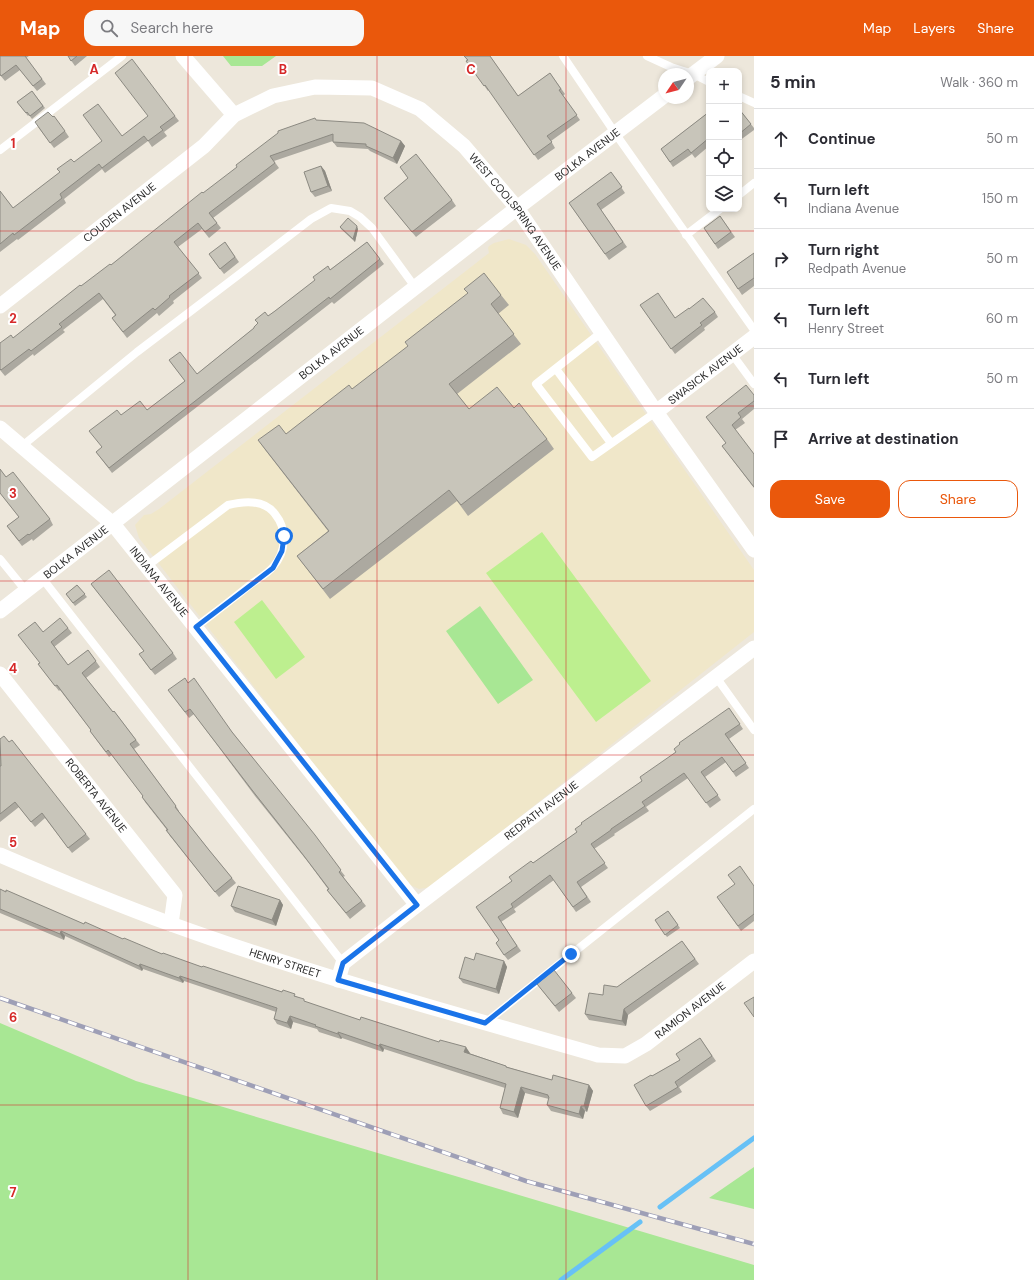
<!DOCTYPE html>
<html lang="en">
<head>
<meta charset="utf-8">
<style>
  :root { --surface:#fff; --page:#f7f7f7; --text:#2b2b33; --muted:#7c7c81; --line:#e1e1e2; --accent:#ea580c }
  body { margin:0; font-family:"DM Sans",sans-serif; background:var(--page); color:var(--text) }
  .controls { position:absolute; right:12px; top:12px; display:grid; overflow:hidden; border-radius:8px; box-shadow:0 2px 6px #0003 }
  .controls button { width:36px; height:36px; display:grid; place-items:center; padding:0; border:0; border-bottom:1px solid var(--line); background:var(--surface); color:var(--text); font:20px sans-serif }
  .compass { position:absolute; left:658px; top:12px; width:36px; height:36px; border-radius:50%; background:var(--surface); box-shadow:0 2px 6px #0003; rotate:235deg }
  .stop { position:absolute; width:12px; height:12px; margin:-9px; border:3px solid #1a73e8; border-radius:50%; background:#fff }
  .stop.end { background:#1a73e8; border-color:#fff; box-shadow:0 1px 4px #0008 }
  .list { margin:0; padding:0; list-style:none }
  h2 { display:flex; justify-content:space-between; align-items:center; height:52px; margin:0; padding:0 16px; font-size:17px }
  h2 small { font-size:13px; font-weight:400; color:var(--muted) }
  .list li { display:grid; grid-template-columns:26px 1fr auto; gap:12px; align-items:center; box-sizing:border-box; height:60px; padding:0 16px; border-top:1px solid var(--line) }
  .list b { display:block; font-size:15px; white-space:nowrap }
  .list p { margin:0; font-size:13px; white-space:nowrap; color:var(--muted) }
  .list em { font-size:13px; font-style:normal; color:var(--muted) }
  .actions { display:flex; gap:8px; padding:12px 16px }
  .actions a { flex:1; padding:9px 0; border:1px solid var(--accent); border-radius:12px; text-align:center; font-size:14px; color:var(--accent) }
  .actions .main { background:var(--accent); color:#fff }
  .icon { flex:none; width:22px; height:22px; fill:none; stroke:currentColor; stroke-width:2; stroke-linecap:round; stroke-linejoin:round }
  .map { position:relative; flex:none; width:754px; height:1224px; overflow:hidden }
  header { display:flex; align-items:center; gap:24px; box-sizing:border-box; height:56px; padding:0 20px; background:var(--accent); color:#fff }
  header strong { font-size:19px }
  nav { display:flex; gap:22px; margin-inline-start:auto; font-size:14px }
  .search { width:280px; height:36px; background:var(--page); display:flex; align-items:center; gap:10px; box-sizing:border-box; padding:0 14px; border-radius:12px; color:var(--muted); font-size:15px }
  main { display:flex }
  aside { flex:1; background:var(--surface) }
  .map>svg:first-child { display:block }
  .education { fill:#f0e7c9 }
  .green { fill:#a8e794 }
  .pitch { fill:#bdef8f }
  .lines { fill:none; stroke-linecap:round; stroke-linejoin:round }
  .stream { stroke:#67c1f6; stroke-width:5 }
  .service { stroke:#fff; stroke-width:8 }
  .minor { stroke:#fff; stroke-width:15 }
  .rail-casing { stroke:#9e9fb6; stroke-width:4.5 }
  .rail { stroke:#fff; stroke-width:3; stroke-dasharray:9; stroke-linecap:butt }
  .wall { fill:#aca9a0 }
  .shaded-wall { fill:#8c8a82 }
  .building { fill:#c8c5ba; stroke:#8c8a82 }
  .route { stroke:#1a73e8; stroke-width:5 }
  .grid { fill:none; stroke:#d62828; stroke-width:1; stroke-opacity:0.55 }
  .labels { text-anchor:middle; dominant-baseline:central; stroke-width:4; stroke-linejoin:round; paint-order:stroke }
  .street-label { font-size:11px; fill:#2a2a2a; stroke:#fff }
  .grid-label { font-size:13px; text-anchor:middle; font-weight:bold; fill:#d62828; stroke:#fff; stroke-width:4; stroke-linejoin:round; paint-order:stroke }
</style>
</head>
<body>
<header>
<strong>Map</strong>
<div class="search"><svg class="icon" aria-label="search" viewBox="0 0 24 24"><circle cx="10" cy="10" r="6"/><path d="M15 15l6 6"/></svg>Search here</div>
<nav><a>Map</a><a>Layers</a><a>Share</a></nav>
</header>
<main>
<div class="map">
<svg width="754" height="1224" viewBox="0 0 754 1224">
  <rect width="100%" height="100%" fill="#ede7db"/>
  <path class="education" d="M 509,183 L 526,189 L 535,198 L 754,514 L 754,576 L 431,831 L 419,833 L 406,827 L 139,482 L 135,469 L 144,459 L 151,458 L 159,453 L 489,197 L 488,192 L 489,190 L 494,187 Z"/>
  <path class="green" d="M 223,0 L 276,0 L 262,10 L 231,10 Z
    M 480,550 L 533,624 L 498,648 L 446,575 Z
    M 0,967 L 136,1025 L 754,1209 L 754,1224 L 0,1224 Z
    M 754,1111 L 754,1153 L 709,1142 Z"/>
  <path class="pitch" d="M 542,476 L 651,625 L 596,666 L 486,517 Z
    M 262,544 L 305,601 L 276,623 L 234,566 Z"/>
  <g class="lines">
    <path class="stream" d="M 660,1151 L 754,1082
      M 561,1224 L 640,1166"/>
    <path class="service" d="M 563,0 L 615,77 L 754,274
      M 647,0 L 671,11 L 693,18 L 709,26
      M 739,40 L 754,47
      M 0,94 L 122,0
      M 739,139 L 754,127
      M 686,179 L 720,153
      M 602,276 L 536,328 L 592,401 L 656,356
      M 732,298 L 754,328
      M 556,313 L 611,387
      M 22,390 L 137,296 L 237,220 L 311,163 L 331,152 L 350,155 L 360,161 L 372,172 L 415,231
      M 0,503 L 26,535
      M 147,510 L 228,449 C 244,445 264,443 275,458 C 288,474 286,496 273,511 C 267,518 258,523 251,528 C 233,543 214,557 196,571
      M 42,522 L 343,907
      M 716,621 L 754,674
      M 485,967 L 754,753"/>
    <g class="minor">
      <path d="M 183,0 L 234,59"/>
      <path d="M 688,22 L 717,0"/>
      <path id="s1" d="M 0,250 L 204,90 L 234,59 L 273,40 L 315,31 L 372,32 L 420,53 L 464,90 L 517,152 L 656,356 L 754,494"/>
      <path id="s2" d="M 656,356 L 754,281"/>
      <path id="s3" d="M 0,372 L 113,468 L 417,849"/>
      <path id="s4" d="M 0,555 L 517,152 L 664,40"/>
      <path id="s5" d="M 0,618 L 175,839 L 171,868"/>
      <path id="s6" d="M 0,799 C 56,823 113,847 171,868 C 311,919 455,958 598,999 L 625,1000 L 646,988 L 754,905"/>
      <path id="s7" d="M 338,924 L 343,907 L 417,849 L 754,592"/>
    </g>
    <defs>
      <path id="rail" d="M 0,942 L 526,1125 L 754,1188"/>
    </defs>
    <use href="#rail" class="rail-casing"/>
    <use href="#rail" class="rail"/>
  </g>
  <path class="wall" d="M 0,0 L 29,0 L 26,2 L 46,28 L 37,35 L 20,14 L 5,25 L 0,19 Z
    M 68,0 L 87,0 L 75,10 Z
    M 464,0 L 490,0 L 518,40 L 550,17 L 565,38 L 563,40 L 580,64 L 551,85 L 555,92 L 538,104 L 489,34 L 488,35 L 470,10 L 467,4 Z
    M 32,35 L 45,52 L 32,63 L 29,59 L 28,60 L 17,46 Z
    M 739,53 L 754,72 L 754,74 L 739,85 Z
    M 709,56 L 709,90 L 695,102 L 692,98 L 673,111 L 661,93 Z
    M 175,60 L 179,65 L 164,76 L 167,80 L 152,91 L 148,85 L 105,117 L 102,113 L 64,143 L 66,147 L 18,184 L 17,183 L 0,196 L 0,135 L 13,152 L 74,106 L 122,80 Z
    M 316,64 L 401,85 L 405,90 L 397,108 L 370,95 L 368,93 L 337,91 L 333,86 L 333,85 L 274,105 L 279,112 L 213,162 L 221,172 L 209,182 L 202,173 L 178,191 L 202,222 L 173,245 L 174,247 L 159,260 L 157,257 L 127,282 L 112,262 L 115,259 L 103,243 L 63,274 L 65,276 L 34,300 L 33,298 L 5,320 L 0,314 L 13,282 L 81,230 L 111,209 L 203,137 Z
    M 38,71 L 65,75 L 69,81 L 54,92 Z
    M 321,110 L 325,115 L 332,135 L 315,141 L 311,136 Z
    M 400,111 L 452,144 L 456,150 L 416,181 L 384,142 L 408,122 Z
    M 611,116 L 625,137 L 601,154 L 627,191 L 609,204 L 569,147 Z
    M 720,160 L 735,181 L 718,193 L 704,172 Z
    M 340,171 L 358,173 L 355,186 L 341,173 Z
    M 225,186 L 239,206 L 224,218 L 213,204 Z
    M 367,186 L 384,208 L 334,248 L 332,246 L 112,417 L 96,396 L 102,391 L 121,359 L 147,354 L 185,325 L 169,304 L 197,318 L 254,272 L 268,260 L 275,255 Z
    M 754,197 L 754,230 L 742,239 L 727,216 Z
    M 501,239 L 509,249 L 498,258 L 521,288 L 457,338 L 469,353 L 514,352 L 547,383 L 554,393 L 468,460 L 457,445 L 330,543 L 297,500 L 328,475 L 266,395 L 258,384 L 286,378 L 352,333 Z
    M 640,249 L 675,262 L 689,253 L 715,256 L 718,261 L 704,272 L 705,274 L 675,298 Z
    M 754,339 L 754,353 L 742,363 L 745,367 L 735,374 L 754,398 L 754,432 L 722,390 L 726,387 L 706,361 Z
    M 0,413 L 6,421 L 50,463 L 53,469 L 33,485 L 32,483 L 22,490 L 7,470 L 19,461 L 0,437 Z
    M 91,528 L 173,597 L 177,603 L 155,619 L 143,604 L 144,595 Z
    M 77,529 L 87,541 L 75,550 L 66,538 Z
    M 68,572 L 72,577 L 54,591 L 68,609 L 88,594 L 100,611 L 86,622 L 113,656 L 114,655 L 140,689 L 134,693 L 176,750 L 179,755 L 179,756 L 209,794 L 232,822 L 236,827 L 219,841 L 170,780 L 166,774 L 167,774 L 145,746 L 142,741 L 143,740 L 112,699 L 109,701 L 90,675 L 91,674 L 60,634 L 59,635 L 38,608 L 39,607 L 43,576 Z
    M 188,627 L 232,676 L 345,820 L 343,821 L 366,850 L 350,863 L 331,839 L 327,834 L 328,833 L 308,806 L 255,740 L 194,658 L 189,662 L 172,639 Z
    M 729,652 L 743,673 L 729,683 L 749,712 L 736,721 L 726,706 L 705,721 L 721,744 L 710,752 L 688,722 L 646,751 L 649,755 L 614,778 L 615,779 L 594,793 L 608,812 L 581,831 L 591,846 L 576,856 L 554,824 L 514,853 L 516,856 L 501,866 L 521,895 L 508,904 L 504,899 L 499,884 L 476,851 L 512,825 L 533,807 L 577,776 L 642,725 Z
    M 0,683 L 86,778 L 90,783 L 72,797 L 45,762 L 35,771 L 19,751 L 0,766 Z
    M 754,830 L 754,865 L 741,875 L 717,841 Z
    M 0,833 L 84,868 L 162,898 L 202,911 L 296,940 L 306,946 L 360,964 L 470,997 L 469,997 L 506,1010 L 507,1011 L 552,1024 L 589,1029 L 593,1035 L 587,1056 L 585,1055 L 583,1063 L 551,1055 L 547,1049 L 549,1043 L 525,1037 L 518,1062 L 503,1058 L 500,1052 L 505,1032 L 384,993 L 383,996 L 342,982 L 341,983 L 319,976 L 317,973 L 293,966 L 291,973 L 277,968 L 274,963 L 276,956 L 184,925 L 183,927 L 143,913 L 142,915 L 65,880 L 64,884 L 0,857 Z
    M 280,844 L 283,849 L 276,870 L 235,856 L 231,850 Z
    M 668,855 L 680,872 L 667,881 L 655,864 Z
    M 682,885 L 699,908 L 628,959 L 626,970 L 589,964 L 585,958 L 603,939 L 617,931 Z
    M 474,904 L 504,905 L 507,911 L 499,938 L 463,927 L 459,922 Z
    M 537,928 L 572,937 L 576,942 L 559,956 Z
    M 700,982 L 716,1005 L 679,1031 L 682,1036 L 650,1055 L 646,1050 L 652,1020 L 680,1004 Z"/>
  <path class="shaded-wall" d="M 401,85 L 405,90 L 397,108 L 393,102 Z
    M 321,110 L 325,115 L 332,135 L 328,130 Z
    M 357,170 L 358,173 L 355,186 L 353,183 Z
    M 280,844 L 283,849 L 276,870 L 272,864 Z
    M 61,875 L 65,880 L 64,884 L 60,878 Z
    M 504,905 L 507,911 L 499,938 L 496,933 Z
    M 140,908 L 143,913 L 142,915 L 139,910 Z
    M 180,920 L 184,925 L 183,927 L 179,922 Z
    M 624,953 L 628,959 L 626,970 L 622,965 Z
    M 290,960 L 293,966 L 291,973 L 287,967 Z
    M 338,976 L 342,982 L 341,983 L 338,978 Z
    M 380,988 L 384,993 L 383,996 L 379,990 Z
    M 466,991 L 470,997 L 468,1001 L 464,996 Z
    M 589,1029 L 593,1035 L 587,1056 L 584,1050 Z
    M 521,1031 L 525,1037 L 518,1062 L 514,1056 Z
    M 581,1050 L 585,1055 L 583,1063 L 579,1058 Z"/>
  <path class="building" d="M 0,0 L 25,0 L 42,23 L 33,30 L 16,9 L 1,20 L 0,18 Z
    M 68,0 L 77,0 L 71,5 Z
    M 464,0 L 490,0 L 518,40 L 550,17 L 561,33 L 559,34 L 577,59 L 547,80 L 552,86 L 534,99 L 485,29 L 484,30 L 466,5 L 468,4 Z
    M 132,3 L 175,60 L 160,71 L 163,74 L 148,85 L 144,80 L 102,112 L 99,108 L 60,138 L 62,142 L 14,179 L 13,177 L 0,188 L 0,135 L 13,152 L 60,116 L 57,113 L 71,103 L 74,106 L 102,85 L 83,59 L 98,48 L 122,80 L 148,60 L 115,17 Z
    M 32,35 L 43,50 L 30,60 L 27,56 L 26,57 L 17,46 Z
    M 739,53 L 751,68 L 739,78 Z
    M 48,56 L 53,61 L 54,60 L 65,75 L 50,87 L 35,66 Z
    M 709,56 L 709,82 L 691,97 L 688,93 L 670,106 L 661,93 Z
    M 315,62 L 316,64 L 364,67 L 401,85 L 393,102 L 366,90 L 366,88 L 333,86 L 333,78 L 270,100 L 275,107 L 209,157 L 217,167 L 205,176 L 198,167 L 174,186 L 199,217 L 169,240 L 170,241 L 155,254 L 153,252 L 123,276 L 112,262 L 116,259 L 99,237 L 59,268 L 62,271 L 31,295 L 29,293 L 1,314 L 0,313 L 0,287 L 11,279 L 13,282 L 80,229 L 81,230 L 110,208 L 111,209 L 202,136 L 203,137 L 237,111 L 236,109 L 278,77 L 278,75 Z
    M 416,98 L 452,144 L 412,176 L 384,142 L 408,122 L 400,111 Z
    M 321,110 L 328,130 L 311,136 L 304,116 Z
    M 611,116 L 622,131 L 597,148 L 623,186 L 605,198 L 569,147 Z
    M 720,160 L 731,176 L 715,188 L 704,172 Z
    M 348,162 L 357,170 L 353,183 L 340,171 Z
    M 225,186 L 235,201 L 220,213 L 209,198 Z
    M 367,186 L 380,203 L 330,243 L 329,241 L 109,412 L 96,396 L 102,391 L 89,375 L 117,354 L 121,359 L 140,345 L 147,354 L 185,325 L 169,304 L 180,296 L 197,318 L 254,272 L 254,271 L 258,267 L 255,264 L 265,256 L 268,260 L 275,255 L 315,224 L 313,221 L 328,210 L 330,214 Z
    M 754,197 L 754,222 L 738,233 L 727,216 Z
    M 484,217 L 501,239 L 491,248 L 514,278 L 449,328 L 469,353 L 497,331 L 514,352 L 519,347 L 547,383 L 461,449 L 449,434 L 323,533 L 297,500 L 329,475 L 258,384 L 279,369 L 286,378 L 349,329 L 352,333 L 408,290 L 405,286 L 468,237 L 464,233 Z
    M 658,237 L 675,262 L 689,252 L 689,253 L 703,242 L 715,256 L 700,267 L 702,269 L 671,293 L 640,249 Z
    M 746,329 L 754,339 L 754,345 L 738,357 L 741,361 L 732,369 L 754,398 L 754,431 L 722,390 L 726,387 L 706,361 Z
    M 0,413 L 6,421 L 13,416 L 50,463 L 29,479 L 28,478 L 19,485 L 7,470 L 19,461 L 0,437 Z
    M 109,514 L 173,597 L 151,614 L 139,598 L 144,595 L 91,528 Z
    M 77,529 L 85,538 L 73,547 L 66,538 Z
    M 60,562 L 68,572 L 51,586 L 68,609 L 88,594 L 96,605 L 82,617 L 113,656 L 114,655 L 136,684 L 130,688 L 176,750 L 175,751 L 209,794 L 232,822 L 215,836 L 166,774 L 168,774 L 142,741 L 143,740 L 108,694 L 106,696 L 90,675 L 91,674 L 57,629 L 55,630 L 38,608 L 40,607 L 18,579 L 35,566 L 43,576 Z
    M 185,622 L 188,627 L 194,622 L 232,676 L 315,779 L 341,814 L 339,816 L 362,845 L 346,857 L 327,834 L 329,833 L 304,800 L 252,734 L 190,653 L 185,656 L 168,634 Z
    M 729,652 L 740,668 L 725,678 L 746,707 L 733,716 L 722,701 L 701,716 L 718,739 L 706,747 L 684,717 L 642,746 L 645,750 L 611,773 L 611,774 L 591,788 L 605,807 L 577,826 L 587,841 L 573,851 L 550,819 L 511,848 L 513,851 L 498,861 L 517,890 L 504,899 L 496,887 L 499,884 L 476,851 L 512,825 L 509,821 L 531,805 L 533,807 L 577,776 L 575,773 L 582,768 L 581,767 L 642,725 L 640,721 L 676,696 L 674,693 L 680,688 L 679,687 Z
    M 4,680 L 9,686 L 12,684 L 86,778 L 68,792 L 42,757 L 31,766 L 15,746 L 0,758 L 0,710 L 1,710 L 0,683 Z
    M 740,810 L 754,830 L 754,858 L 738,870 L 717,841 L 735,828 L 728,819 Z
    M 238,830 L 280,844 L 272,864 L 231,850 Z
    M 0,833 L 6,836 L 6,834 L 84,868 L 85,866 L 123,883 L 124,882 L 162,898 L 163,897 L 202,911 L 203,910 L 282,936 L 283,934 L 295,938 L 294,940 L 304,943 L 304,945 L 360,964 L 361,961 L 439,986 L 440,984 L 466,991 L 464,996 L 506,1010 L 506,1011 L 552,1024 L 553,1019 L 589,1029 L 584,1050 L 581,1050 L 579,1058 L 547,1049 L 549,1041 L 548,1040 L 548,1039 L 521,1031 L 514,1056 L 500,1052 L 506,1028 L 380,988 L 379,990 L 338,976 L 338,978 L 315,970 L 316,969 L 290,960 L 287,967 L 274,963 L 277,952 L 180,920 L 179,922 L 140,908 L 139,910 L 61,875 L 60,878 L 0,853 Z
    M 668,855 L 678,869 L 665,879 L 655,864 Z
    M 682,885 L 695,903 L 624,953 L 622,965 L 585,958 L 589,937 L 603,939 L 604,929 L 617,931 Z
    M 476,897 L 504,905 L 496,933 L 459,922 L 465,901 L 474,904 Z
    M 554,914 L 572,937 L 555,950 L 537,928 Z
    M 754,941 L 754,961 L 744,947 Z
    M 700,982 L 712,1000 L 675,1026 L 678,1031 L 646,1050 L 634,1029 L 651,1019 L 652,1020 L 680,1004 L 676,998 Z"/>
  <g class="lines">
    <path class="route" d="M 284,480 L 282,495 L 273,512 L 196,571 L 417,849 L 343,907 L 338,924 L 485,967 L 571,898"/>
  </g>
  <path class="grid" d="M 188,0 L 188,1224M 377,0 L 377,1224M 566,0 L 566,1224M 0,175 L 754,175M 0,350 L 754,350M 0,525 L 754,525M 0,699 L 754,699M 0,874 L 754,874M 0,1049 L 754,1049"/>
  <g class="labels">
    <g class="street-label">
      <text stroke="none"><textPath href="#s4" startOffset="744">BOLKA AVENUE</textPath></text>
      <text stroke="none"><textPath href="#s1" startOffset="639">WEST COOLSPRING AVENUE</textPath></text>
      <text stroke="none"><textPath href="#s1" startOffset="152">COUDEN AVENUE</textPath></text>
      <text stroke="none"><textPath href="#s4" startOffset="420">BOLKA AVENUE</textPath></text>
      <text stroke="none"><textPath href="#s2" startOffset="62">SWASICK AVENUE</textPath></text>
      <text stroke="none"><textPath href="#s4" startOffset="96">BOLKA AVENUE</textPath></text>
      <text stroke="none"><textPath href="#s3" startOffset="222">INDIANA AVENUE</textPath></text>
      <text stroke="none"><textPath href="#s5" startOffset="155">ROBERTA AVENUE</textPath></text>
      <text stroke="none"><textPath href="#s7" startOffset="268">REDPATH AVENUE</textPath></text>
      <text stroke="none"><textPath href="#s6" startOffset="305">HENRY STREET</textPath></text>
      <text stroke="none"><textPath href="#s6" startOffset="738">RAMION AVENUE</textPath></text>
    </g>
  </g>
  <g class="grid-label">
    <text x="94" y="18">A</text>
    <text x="283" y="18">B</text>
    <text x="471" y="18">C</text>
    <text x="13" y="92">1</text>
    <text x="13" y="267">2</text>
    <text x="13" y="442">3</text>
    <text x="13" y="617">4</text>
    <text x="13" y="791">5</text>
    <text x="13" y="966">6</text>
    <text x="13" y="1141">7</text>
  </g>
</svg>
<div class="controls">
<button>+</button>
<button>−</button>
<button><svg class="icon" aria-label="locate" viewBox="0 0 24 24"><circle cx="12" cy="12" r="6"/><path d="M12 2v4M12 18v4M2 12h4M18 12h4"/></svg></button>
<button><svg class="icon" aria-label="layers" viewBox="0 0 24 24"><path d="M12 4l9 5-9 5-9-5zM3 14l9 5 9-5"/></svg></button>
</div>
<svg class="compass" viewBox="-18 -18 36 36"><path d="M0-13l5 13h-10z" fill="#e53935"/><path d="M0 13l5-13h-10z" fill="#7c7c81"/></svg>
<div class="stop" style="left:284px;top:480px"></div>
<div class="stop end" style="left:571px;top:898px"></div>
</div>
<aside>
<h2>5 min<small>Walk · 360 m</small></h2>
<ul class="list">
<li><svg class="icon" aria-label="ahead" viewBox="0 0 24 24"><path d="M12 20V5M6 11l6-6 6 6"/></svg><div><b>Continue</b></div><em>50 m</em></li>
<li><svg class="icon" aria-label="left" viewBox="0 0 24 24"><path d="M17 20v-9H6M10 6l-5 5 5 5"/></svg><div><b>Turn left</b><p>Indiana Avenue</p></div><em>150 m</em></li>
<li><svg class="icon" aria-label="right" viewBox="0 0 24 24"><path d="M7 20v-9h11M14 6l5 5-5 5"/></svg><div><b>Turn right</b><p>Redpath Avenue</p></div><em>50 m</em></li>
<li><svg class="icon" aria-label="left" viewBox="0 0 24 24"><path d="M17 20v-9H6M10 6l-5 5 5 5"/></svg><div><b>Turn left</b><p>Henry Street</p></div><em>60 m</em></li>
<li><svg class="icon" aria-label="left" viewBox="0 0 24 24"><path d="M17 20v-9H6M10 6l-5 5 5 5"/></svg><div><b>Turn left</b></div><em>50 m</em></li>
<li><svg class="icon" aria-label="arrive" viewBox="0 0 24 24"><path d="M6 21V4h12l-3 4 3 4H6"/></svg><div><b>Arrive at destination</b></div></li>
</ul>
<div class="actions"><a class="main">Save</a><a>Share</a></div>
</aside>
</main>
</body>
</html>
